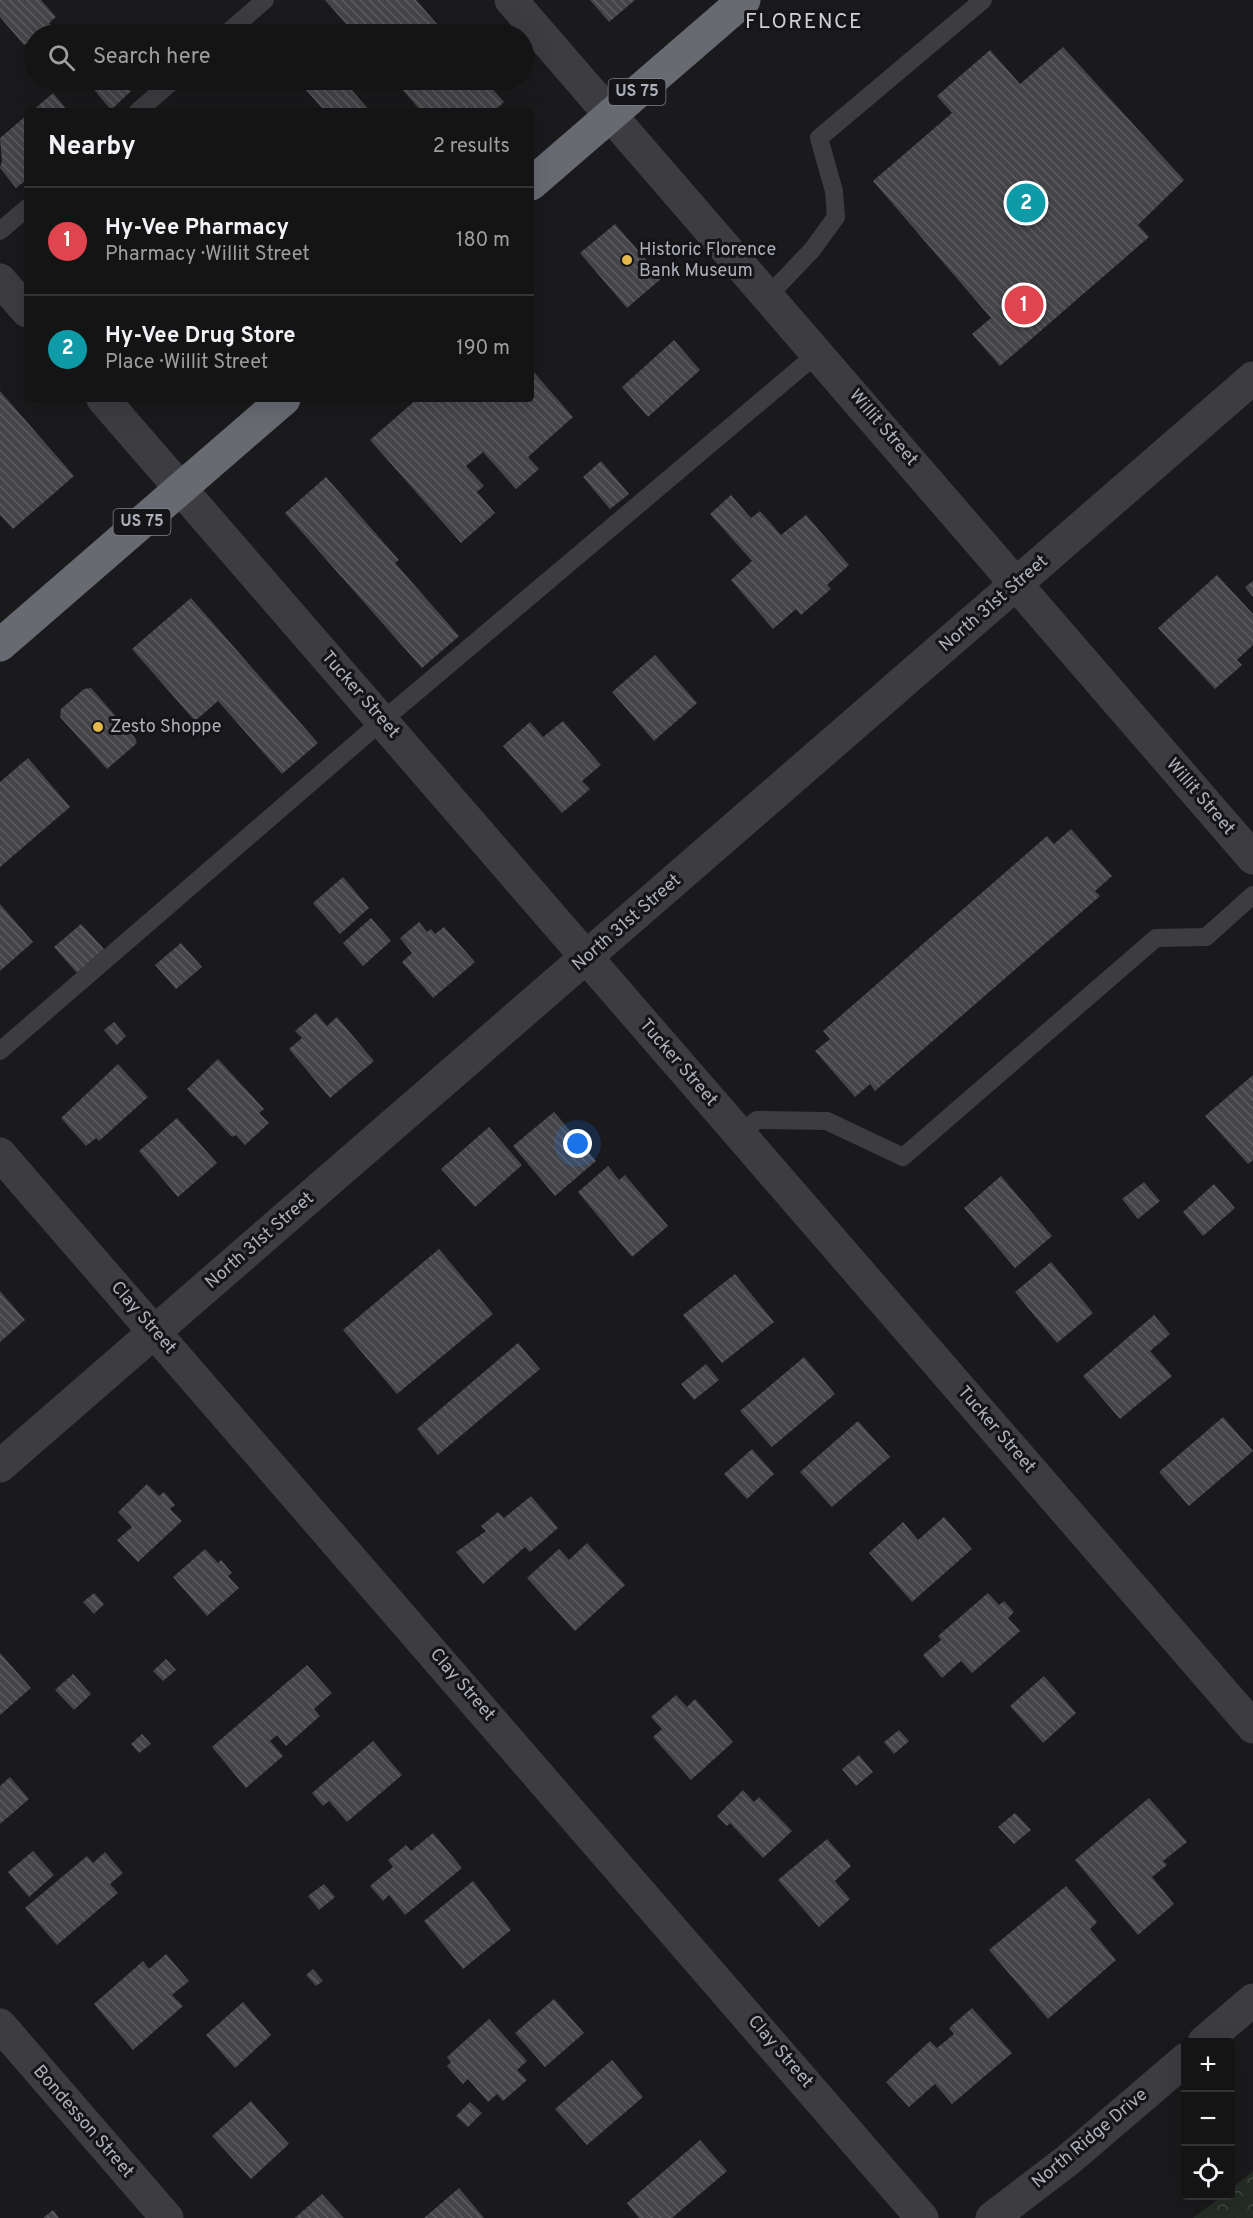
<!DOCTYPE html>
<html lang="en">
<head>
<meta charset="utf-8">
<style>
  :root { --surface:#141415; --page:#212122; --text:#f1f3f6; --muted:#9d9ea0; --line:#333334; --accent:#db2777 }
  body { margin:0; font-family:Overpass,sans-serif; background:var(--page); color:var(--text) }
  .controls { position:absolute; right:18px; bottom:18px; display:grid; overflow:hidden; border-radius:6px; box-shadow:0 6px 24px #0002 }
  .controls button { width:54px; height:54px; display:grid; place-items:center; padding:0; border:0; border-bottom:2px solid var(--line); background:var(--surface); color:var(--text); font:30px sans-serif }
  .you { position:absolute; left:578px; top:1144px; width:21px; height:21px; margin:-15px; border:4px solid #fff; border-radius:50%; background:#1a73e8; box-shadow:0 0 0 9px #1a73e833 }
  .badge { display:grid; place-items:center; width:39px; height:39px; border-radius:50%; background:var(--accent); color:#fff; font-size:20px; font-weight:700 }
  .pin { position:absolute; translate:-50% -50%; border:3px solid #fff; box-shadow:0 2px 6px #0006 }
  .list { margin:0; padding:0; list-style:none }
  h2 { display:flex; justify-content:space-between; align-items:center; height:78px; margin:0; padding:0 24px; font-size:26px }
  h2 small { font-size:20px; font-weight:400; color:var(--muted) }
  .list li { display:grid; grid-template-columns:39px 1fr auto; gap:18px; align-items:center; box-sizing:border-box; height:108px; padding:0 24px; border-top:2px solid var(--line) }
  .list b { display:block; font-size:22px; white-space:nowrap }
  .list p { margin:0; font-size:20px; white-space:nowrap; color:var(--muted) }
  .list em { font-size:20px; font-style:normal; color:var(--muted) }
  .icon { flex:none; width:33px; height:33px; fill:none; stroke:currentColor; stroke-width:2; stroke-linecap:round; stroke-linejoin:round }
  .map { position:relative; flex:none; width:1253px; height:2218px; overflow:hidden }
  .search { position:absolute; background:var(--surface); box-shadow:0 6px 24px #0002; left:24px; top:24px; width:510px; height:66px; display:flex; align-items:center; gap:15px; box-sizing:border-box; padding:0 21px; border-radius:33px; color:var(--muted); font-size:22px }
  .panel { position:absolute; background:var(--surface); box-shadow:0 6px 24px #0002; left:24px; top:108px; width:510px; height:294px; border-radius:6px }
  .map>svg:first-child { display:block }
  .forest { fill:url(#forest-crowns) }
  .building { fill:url(#building-back-hatch) }
  .lines { fill:none; stroke-linecap:round; stroke-linejoin:round }
  .lane { stroke:#3c3c41; stroke-width:18 }
  .street { stroke:#3c3c41; stroke-width:33 }
  .highway { stroke:#686a72; stroke-width:33 }
  .poi-dot { fill:#e3b94b; stroke:#151517; stroke-width:2 }
  .labels { text-anchor:middle; dominant-baseline:central; stroke-width:6; stroke-linejoin:round; paint-order:stroke }
  .shield { fill:#151517; stroke:#80828a; stroke-width:1.5 }
  .shield-label { font-size:16px; font-weight:bold; fill:#aeb1bb }
  .poi-label { font-size:18px; fill:#aeb1bb; stroke:#151517; text-anchor:start }
  .street-label { font-size:18px; fill:#aeb1bb; stroke:#151517 }
  .quarter-label { font-size:21px; letter-spacing:1.5px; fill:#cfd0d7; stroke:#151517 }
</style>
</head>
<body>
<div class="map">
<svg width="1253" height="2218" viewBox="0 0 1253 2218">
  <defs>
    <pattern id="forest-crowns" width="20" height="18" patternUnits="userSpaceOnUse" patternTransform="scale(1.5)"><rect width="20" height="18" fill="#242c26"/><path d="M2 6a3 3 0 1 1 6 0M12 15a3 3 0 1 1 6 0" fill="none" stroke="#414844"/></pattern>
    <pattern id="building-back-hatch" width="6" height="6" patternUnits="userSpaceOnUse" patternTransform="scale(1.5)"><rect width="6" height="6" fill="#454549"/><path d="M-1 5l2 2M0 0l6 6M5-1l2 2" fill="none" stroke="#5d5d61"/></pattern>
  </defs>
  <rect width="100%" height="100%" fill="#1a1a1c"/>
  <path class="forest" d="M 1253,2171 L 1253,2218 L 1193,2218 L 1222,2196 L 1230,2196 L 1231,2189 Z"/>
  <path class="building" d="M 0,0 L 41,0 L 56,17 L 49,23 L 56,31 L 52,34 L 34,34 L 34,51 L 27,43 L 24,45 L 0,17 Z
    M 325,0 L 416,0 L 446,34 L 355,34 Z
    M 590,0 L 635,0 L 609,22 Z
    M 299,29 L 304,34 L 292,34 Z
    M 1063,47 L 1184,180 L 1138,225 L 1149,237 L 1000,366 L 972,334 L 991,318 L 873,181 L 952,113 L 937,96 L 990,50 L 1020,84 Z
    M 86,80 L 121,80 L 131,91 L 111,110 Z
    M 297,80 L 343,80 L 370,111 L 319,111 L 322,108 Z
    M 394,80 L 485,80 L 504,102 L 494,111 L 421,111 Z
    M 53,93 L 68,111 L 32,111 Z
    M 27,115 L 27,179 L 16,188 L 0,168 L 2,161 L 0,138 Z
    M 615,224 L 662,278 L 627,308 L 580,253 Z
    M 674,340 L 700,370 L 648,417 L 622,387 Z
    M 531,369 L 573,417 L 528,457 L 539,469 L 516,489 L 483,452 L 466,466 L 484,486 L 477,492 L 495,513 L 461,543 L 370,440 L 417,399 L 531,399 Z
    M 0,391 L 74,476 L 13,529 L 0,515 Z
    M 601,461 L 629,494 L 610,509 L 583,477 Z
    M 326,477 L 399,560 L 395,563 L 459,636 L 422,668 L 285,513 Z
    M 731,495 L 751,518 L 760,511 L 781,535 L 806,515 L 849,565 L 827,585 L 831,589 L 801,615 L 796,609 L 773,629 L 731,580 L 752,561 L 710,514 Z
    M 1217,575 L 1253,614 L 1253,645 L 1237,660 L 1242,665 L 1215,689 L 1158,628 Z
    M 1253,581 L 1253,597 L 1245,587 Z
    M 191,598 L 318,743 L 282,774 L 218,701 L 195,721 L 132,649 Z
    M 655,655 L 697,703 L 654,741 L 612,692 Z
    M 91,688 L 135,738 L 137,743 L 107,769 L 60,717 L 61,709 L 84,689 Z
    M 563,721 L 601,765 L 582,781 L 590,789 L 562,813 L 503,746 L 530,722 L 543,737 Z
    M 28,758 L 70,807 L 0,867 L 0,782 Z
    M 1071,829 L 1112,876 L 1095,891 L 1100,896 L 875,1091 L 870,1084 L 855,1097 L 815,1051 L 830,1039 L 823,1031 L 1047,836 L 1054,844 Z
    M 343,877 L 369,908 L 340,934 L 313,903 Z
    M 0,904 L 33,942 L 0,971 Z
    M 371,918 L 391,941 L 363,966 L 343,943 Z
    M 419,922 L 427,932 L 431,929 L 435,934 L 444,927 L 475,962 L 433,998 L 402,962 L 412,953 L 400,938 Z
    M 81,924 L 104,949 L 77,973 L 54,947 Z
    M 181,943 L 202,967 L 176,989 L 155,965 Z
    M 316,1013 L 327,1026 L 337,1017 L 374,1061 L 330,1098 L 289,1049 L 302,1038 L 295,1031 Z
    M 114,1022 L 126,1036 L 117,1045 L 104,1030 Z
    M 218,1059 L 264,1109 L 259,1113 L 269,1123 L 245,1145 L 236,1135 L 232,1137 L 187,1089 Z
    M 118,1064 L 148,1097 L 99,1141 L 96,1138 L 86,1146 L 61,1118 Z
    M 1253,1075 L 1253,1160 L 1248,1164 L 1205,1116 Z
    M 554,1112 L 596,1161 L 555,1196 L 513,1146 Z
    M 177,1118 L 217,1163 L 178,1197 L 139,1151 Z
    M 489,1127 L 522,1165 L 475,1207 L 441,1169 Z
    M 608,1166 L 619,1180 L 625,1175 L 668,1226 L 632,1257 L 578,1192 Z
    M 1001,1176 L 1052,1236 L 1015,1268 L 964,1208 Z
    M 1144,1182 L 1160,1201 L 1138,1219 L 1122,1199 Z
    M 1214,1184 L 1235,1208 L 1203,1236 L 1183,1212 Z
    M 439,1249 L 493,1314 L 397,1394 L 343,1330 Z
    M 1051,1262 L 1093,1313 L 1057,1343 L 1015,1292 Z
    M 735,1274 L 774,1322 L 722,1363 L 683,1315 Z
    M 0,1291 L 25,1320 L 0,1342 Z
    M 1154,1315 L 1170,1334 L 1150,1351 L 1172,1376 L 1120,1419 L 1083,1376 Z
    M 518,1343 L 540,1369 L 438,1455 L 417,1429 Z
    M 804,1357 L 835,1394 L 772,1447 L 740,1411 Z
    M 706,1364 L 719,1380 L 694,1400 L 681,1384 Z
    M 1223,1417 L 1253,1451 L 1189,1506 L 1159,1472 Z
    M 858,1421 L 890,1457 L 832,1507 L 800,1472 Z
    M 752,1449 L 774,1474 L 747,1499 L 724,1474 Z
    M 147,1484 L 159,1496 L 164,1492 L 175,1505 L 170,1509 L 182,1521 L 138,1562 L 117,1540 L 132,1527 L 118,1512 Z
    M 531,1496 L 558,1528 L 530,1552 L 525,1547 L 483,1584 L 456,1552 L 486,1531 L 481,1526 L 498,1512 L 504,1518 Z
    M 944,1517 L 972,1549 L 912,1602 L 869,1553 L 903,1522 L 918,1540 Z
    M 587,1543 L 625,1585 L 575,1631 L 527,1578 L 559,1549 L 569,1560 Z
    M 205,1549 L 218,1563 L 221,1560 L 232,1573 L 228,1576 L 239,1588 L 207,1616 L 173,1577 Z
    M 94,1593 L 104,1604 L 94,1614 L 83,1602 Z
    M 988,1593 L 999,1605 L 1004,1601 L 1014,1612 L 1008,1618 L 1020,1631 L 972,1673 L 961,1661 L 942,1678 L 923,1655 L 941,1640 L 938,1636 Z
    M 0,1653 L 31,1688 L 0,1715 Z
    M 166,1659 L 176,1670 L 163,1681 L 153,1671 Z
    M 307,1665 L 332,1693 L 314,1709 L 320,1716 L 286,1746 L 277,1735 L 270,1741 L 283,1756 L 246,1788 L 212,1747 Z
    M 73,1674 L 91,1694 L 74,1710 L 55,1690 Z
    M 1044,1676 L 1076,1713 L 1043,1743 L 1010,1706 Z
    M 676,1695 L 687,1707 L 695,1699 L 733,1742 L 691,1780 L 653,1737 L 662,1729 L 651,1717 Z
    M 899,1730 L 909,1741 L 894,1754 L 884,1742 Z
    M 142,1734 L 151,1744 L 139,1753 L 131,1744 Z
    M 373,1741 L 402,1775 L 347,1822 L 329,1801 L 323,1806 L 312,1793 Z
    M 859,1755 L 873,1772 L 856,1786 L 842,1769 Z
    M 10,1777 L 29,1799 L 0,1824 L 0,1786 Z
    M 743,1790 L 754,1802 L 759,1797 L 792,1831 L 763,1858 L 730,1823 L 727,1826 L 717,1816 Z
    M 1149,1798 L 1187,1842 L 1163,1861 L 1167,1865 L 1152,1877 L 1174,1904 L 1138,1935 L 1075,1860 Z
    M 1015,1813 L 1031,1830 L 1014,1844 L 998,1827 Z
    M 433,1833 L 462,1868 L 405,1915 L 389,1895 L 383,1901 L 370,1886 L 393,1867 L 388,1860 L 406,1845 L 411,1851 Z
    M 827,1839 L 851,1866 L 835,1881 L 850,1899 L 819,1927 L 778,1880 Z
    M 33,1851 L 54,1875 L 29,1897 L 8,1872 Z
    M 105,1852 L 123,1873 L 110,1884 L 118,1893 L 57,1945 L 25,1908 L 87,1856 L 93,1863 Z
    M 473,1881 L 511,1930 L 463,1969 L 424,1921 Z
    M 324,1884 L 335,1897 L 319,1910 L 308,1896 Z
    M 1066,1886 L 1097,1922 L 1090,1929 L 1116,1960 L 1048,2019 L 989,1950 Z
    M 166,1954 L 189,1981 L 172,1995 L 183,2006 L 133,2050 L 94,2004 L 143,1961 L 149,1969 Z
    M 313,1969 L 323,1981 L 316,1986 L 306,1975 Z
    M 554,1999 L 584,2033 L 545,2067 L 515,2033 Z
    M 243,2002 L 271,2035 L 235,2068 L 206,2035 Z
    M 972,2008 L 1012,2053 L 952,2104 L 935,2084 L 909,2107 L 886,2082 L 930,2041 L 937,2048 L 954,2034 L 949,2028 Z
    M 489,2019 L 527,2061 L 517,2070 L 527,2080 L 503,2101 L 497,2094 L 488,2102 L 468,2079 L 463,2084 L 447,2066 L 451,2062 L 447,2057 Z
    M 612,2060 L 643,2097 L 587,2145 L 555,2109 Z
    M 251,2101 L 289,2144 L 251,2179 L 212,2136 Z
    M 470,2102 L 482,2113 L 468,2127 L 456,2116 Z
    M 700,2140 L 727,2171 L 672,2218 L 639,2218 L 627,2203 Z
    M 459,2188 L 484,2218 L 424,2218 Z
    M 322,2194 L 344,2218 L 295,2218 Z
    M 53,2210 L 59,2218 L 43,2218 Z"/>
  <g class="lines">
    <path class="lane" d="M 226,34 L 265,0
      M 138,111 L 174,80
      M 0,231 L 27,208
      M 768,296 L 812,250 L 836,217 L 834,191 L 819,138 L 983,0
      M 0,1051 L 382,721 L 818,353
      M 739,1134 L 757,1120 L 827,1121 L 903,1157 L 1156,938 L 1206,937 L 1253,895"/>
    <path class="street" d="M 511,0 L 1253,858
      M 0,280 L 27,311
      M 103,399 L 1253,1727
      M 0,1154 L 922,2218
      M 0,1466 L 1253,378
      M 0,2025 L 167,2218
      M 1204,2042 L 1253,2000
      M 992,2218 L 1068,2160 L 1186,2059"/>
    <path class="highway" d="M 531,184 L 744,0
      M 0,645 L 284,399"/>
  </g>
  <g class="poi-dot">
    <circle cx="627" cy="260" r="6"/>
    <circle cx="98" cy="727" r="6"/>
  </g>
  <g class="labels">
    <g class="shield">
      <rect x="608.5" y="79" width="57" height="26" rx="4.5"/>
      <rect x="113.5" y="509" width="57" height="26" rx="4.5"/>
    </g>
    <g class="shield-label">
      <text x="637" y="92">US 75</text>
      <text x="142" y="522">US 75</text>
    </g>
    <g class="poi-label">
      <text x="639" y="250">Historic Florence<tspan x="639" dy="21">Bank Museum</tspan></text>
      <text x="110" y="727">Zesto Shoppe</text>
    </g>
    <g class="street-label">
      <text transform="translate(883 428) rotate(49)">Willit Street</text>
      <text transform="translate(994 604) rotate(-41)">North 31st Street</text>
      <text transform="translate(360 695) rotate(49)">Tucker Street</text>
      <text transform="translate(1200 797) rotate(49)">Willit Street</text>
      <text transform="translate(627 923) rotate(-41)">North 31st Street</text>
      <text transform="translate(678 1063) rotate(49)">Tucker Street</text>
      <text transform="translate(260 1241) rotate(-41)">North 31st Street</text>
      <text transform="translate(143 1318) rotate(49)">Clay Street</text>
      <text transform="translate(996 1430) rotate(49)">Tucker Street</text>
      <text transform="translate(462 1685) rotate(49)">Clay Street</text>
      <text transform="translate(780 2052) rotate(49)">Clay Street</text>
      <text transform="translate(83 2122) rotate(49)">Bondesson Street</text>
      <text transform="translate(1090 2139) rotate(-40)">North Ridge Drive</text>
    </g>
    <g class="quarter-label">
      <text x="804" y="22">FLORENCE</text>
    </g>
  </g>
</svg>
<div class="controls">
<button>+</button>
<button>−</button>
<button><svg class="icon" aria-label="locate" viewBox="0 0 24 24"><circle cx="12" cy="12" r="6"/><path d="M12 2v4M12 18v4M2 12h4M18 12h4"/></svg></button>
</div>
<div class="you"></div>
<div class="pin badge" style="left:1024px;top:305px;background:#e0444e">1</div>
<div class="pin badge" style="left:1026px;top:203px;background:#0f9aa8">2</div>
<div class="search"><svg class="icon" aria-label="search" viewBox="0 0 24 24"><circle cx="10" cy="10" r="6"/><path d="M15 15l6 6"/></svg>Search here</div>
<section class="panel">
<h2>Nearby<small>2 results</small></h2>
<ul class="list">
<li><span class="badge" style="background:#e0444e">1</span><div><b>Hy-Vee Pharmacy</b><p>Pharmacy · Willit Street</p></div><em>180 m</em></li>
<li><span class="badge" style="background:#0f9aa8">2</span><div><b>Hy-Vee Drug Store</b><p>Place · Willit Street</p></div><em>190 m</em></li>
</ul>
</section>
</div>
</body>
</html>
